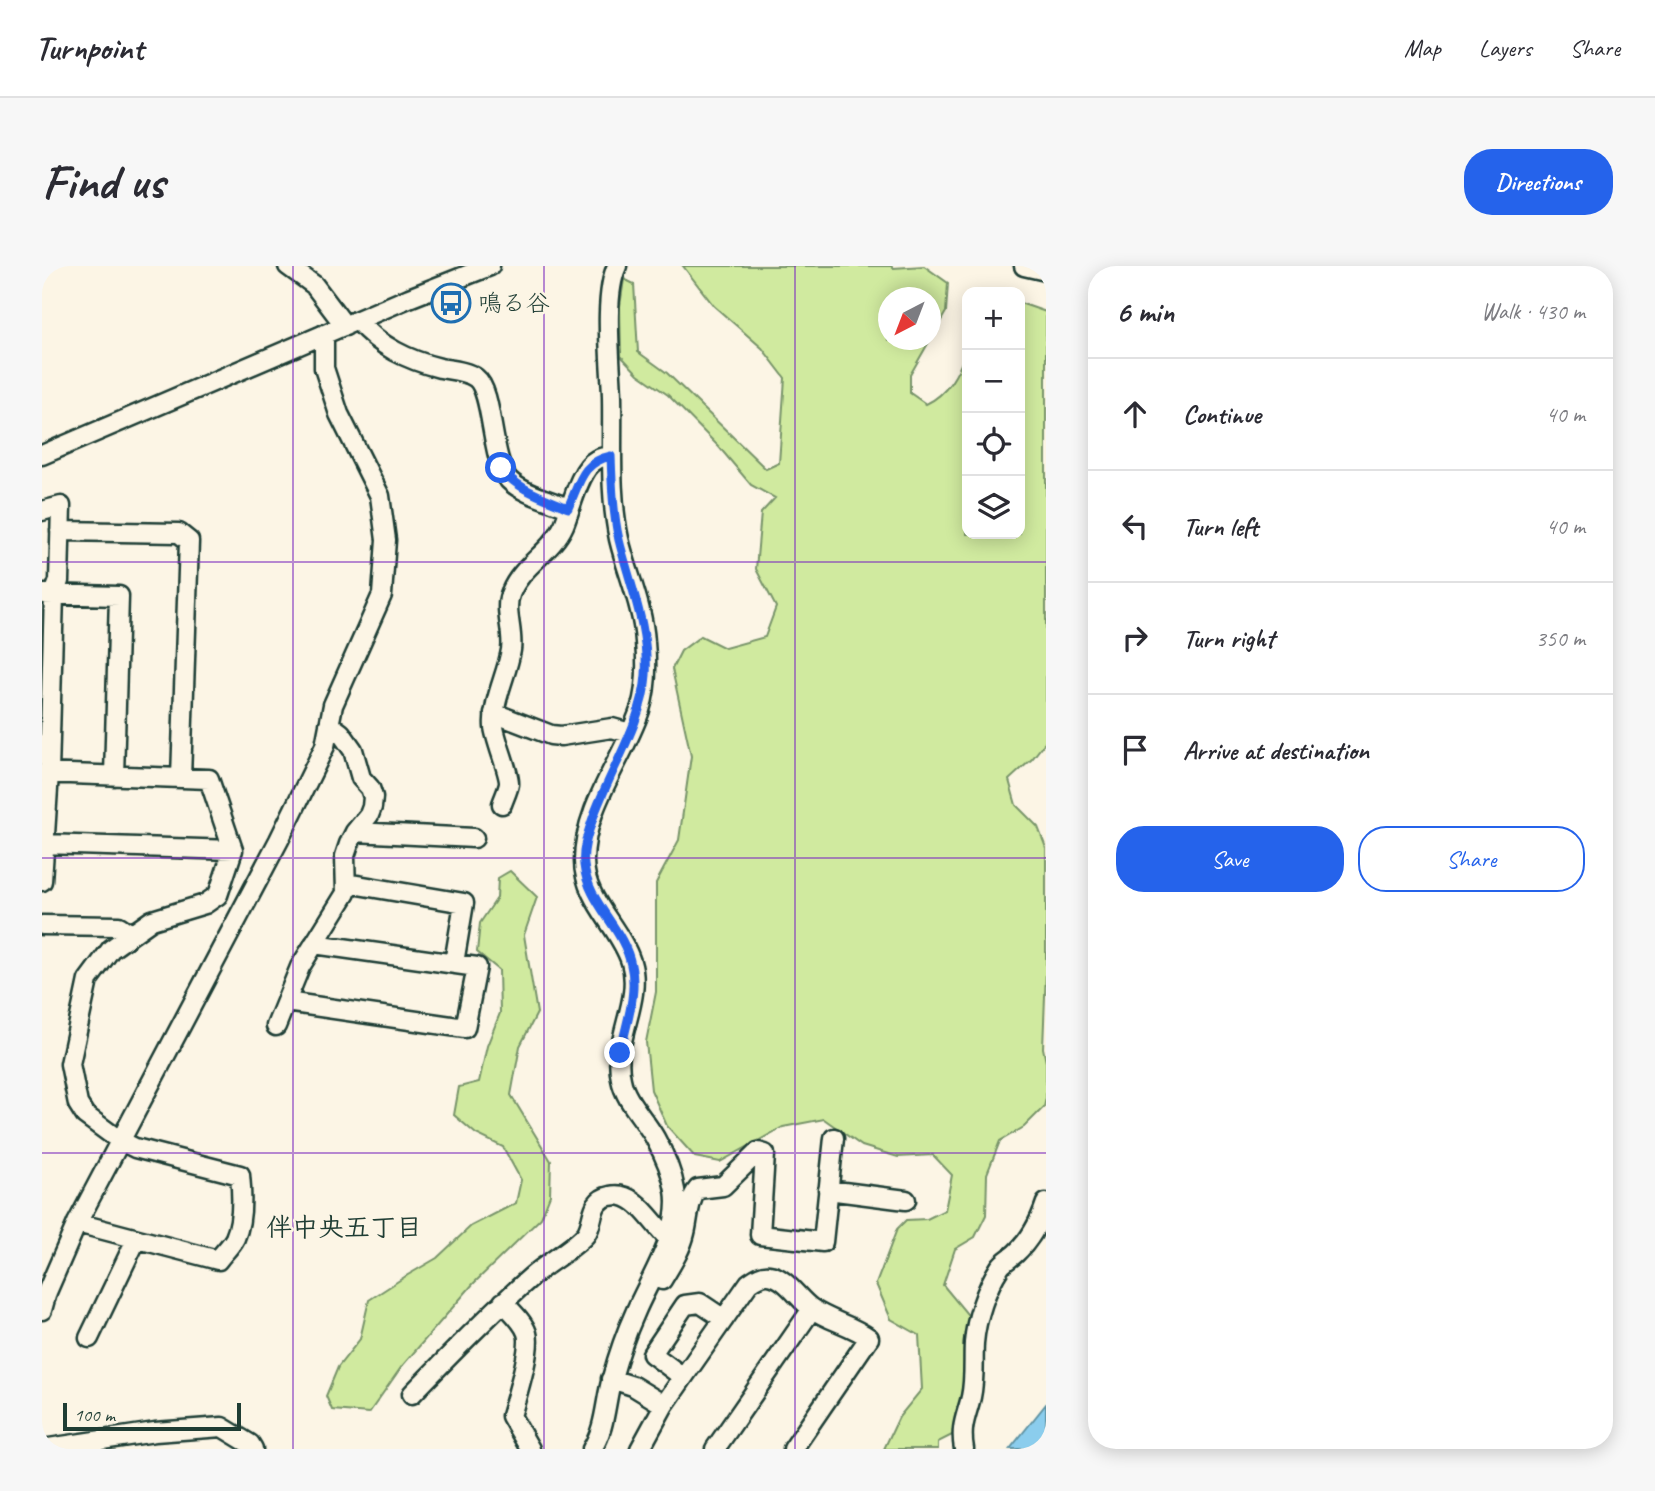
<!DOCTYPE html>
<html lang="en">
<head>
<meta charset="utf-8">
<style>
  :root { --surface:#fff; --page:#f7f7f7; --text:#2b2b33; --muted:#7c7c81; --line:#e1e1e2; --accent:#2563eb }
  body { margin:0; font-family:Caveat,"Klee One",sans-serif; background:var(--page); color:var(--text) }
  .controls { position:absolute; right:21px; top:21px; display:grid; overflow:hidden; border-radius:14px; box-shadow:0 4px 18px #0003 }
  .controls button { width:63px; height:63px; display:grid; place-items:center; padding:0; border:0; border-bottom:2px solid var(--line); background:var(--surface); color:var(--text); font:35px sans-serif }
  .compass { position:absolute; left:836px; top:21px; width:63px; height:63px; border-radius:50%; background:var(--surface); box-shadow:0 4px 18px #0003; rotate:222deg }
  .scale { position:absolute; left:21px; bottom:18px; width:178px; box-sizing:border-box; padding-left:7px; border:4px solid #1f3d34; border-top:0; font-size:19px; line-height:24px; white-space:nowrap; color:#1f3d34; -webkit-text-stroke:5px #fcf5e5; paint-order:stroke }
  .stop { position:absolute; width:21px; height:21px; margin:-16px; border:5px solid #2563eb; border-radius:50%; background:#fff }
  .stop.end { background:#2563eb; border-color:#fff; box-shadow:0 2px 7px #0008 }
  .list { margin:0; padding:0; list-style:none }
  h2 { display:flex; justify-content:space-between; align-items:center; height:91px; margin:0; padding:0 28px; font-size:30px }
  h2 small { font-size:23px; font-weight:400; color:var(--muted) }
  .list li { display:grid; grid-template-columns:46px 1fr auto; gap:21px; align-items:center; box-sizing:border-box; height:112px; padding:0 28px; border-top:2px solid var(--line) }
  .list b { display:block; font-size:26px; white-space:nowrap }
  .list em { font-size:23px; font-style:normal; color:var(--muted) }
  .actions { display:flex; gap:14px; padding:21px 28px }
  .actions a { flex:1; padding:16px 0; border:2px solid var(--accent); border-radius:28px; text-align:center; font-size:24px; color:var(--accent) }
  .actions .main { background:var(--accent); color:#fff }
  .icon { flex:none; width:38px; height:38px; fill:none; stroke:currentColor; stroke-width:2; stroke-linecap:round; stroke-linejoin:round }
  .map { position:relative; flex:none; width:1004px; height:1183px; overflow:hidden; border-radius:28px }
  header { display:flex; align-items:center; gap:42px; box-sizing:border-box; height:98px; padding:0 35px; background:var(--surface); border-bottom:2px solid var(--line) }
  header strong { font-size:33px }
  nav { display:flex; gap:38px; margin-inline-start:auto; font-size:24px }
  .intro { display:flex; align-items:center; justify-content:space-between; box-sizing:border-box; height:168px; padding:0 42px }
  h1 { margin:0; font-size:49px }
  .button { padding:18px 32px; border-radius:28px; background:var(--accent); color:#fff; font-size:24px; font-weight:700 }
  main { display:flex; gap:42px; padding:0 42px }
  aside { flex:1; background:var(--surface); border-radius:28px; box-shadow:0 4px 18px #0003 }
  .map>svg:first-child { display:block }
  .green { fill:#d0ea9f; stroke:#78946a; stroke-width:2 }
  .water { fill:#8bcded; stroke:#6093a3; stroke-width:2 }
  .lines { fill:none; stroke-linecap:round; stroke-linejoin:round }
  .minor-casing { stroke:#1f3d34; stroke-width:23 }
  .minor { stroke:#fcf5e5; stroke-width:18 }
  .route { stroke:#2563eb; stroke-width:9 }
  .grid { fill:none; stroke:#7b2cbf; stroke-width:2; stroke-opacity:0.55 }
  .labels { text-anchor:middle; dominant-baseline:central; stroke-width:5; stroke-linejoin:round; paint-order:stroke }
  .poi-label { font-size:24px; fill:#1f3d34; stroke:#fcf5e5; text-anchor:start }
  .neighbourhood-label { font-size:26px; font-weight:bold; fill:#1f3d34; stroke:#fcf5e5 }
</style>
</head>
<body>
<header>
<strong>Turnpoint</strong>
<nav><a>Map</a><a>Layers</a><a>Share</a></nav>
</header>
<div class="intro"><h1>Find us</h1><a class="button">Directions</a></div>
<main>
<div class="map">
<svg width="1004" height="1183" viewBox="0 0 1004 1183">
  <rect width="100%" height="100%" fill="#fcf5e5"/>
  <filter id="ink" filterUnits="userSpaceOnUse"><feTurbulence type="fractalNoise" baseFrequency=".0143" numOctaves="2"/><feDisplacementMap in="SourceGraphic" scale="14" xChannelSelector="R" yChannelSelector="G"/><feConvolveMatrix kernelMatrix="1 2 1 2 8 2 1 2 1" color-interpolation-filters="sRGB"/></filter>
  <g filter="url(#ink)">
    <path class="green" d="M 641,0 L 849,0 L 851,2 L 882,0 L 906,17 L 904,46 L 888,73 L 888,32 L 846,32 L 846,74 L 888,74 L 868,109 L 868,127 L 884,138 C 906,128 916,107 925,84 L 925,268 L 978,268 L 978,37 L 1004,46 L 1004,475 L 990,493 L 967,514 L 974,539 L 996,561 L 1004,582 L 1004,704 L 1001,782 L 1004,796 L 1004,832 L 1002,841 L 982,861 L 958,875 L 945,908 L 944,949 L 933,971 L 913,983 L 901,1019 L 930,1054 L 929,1104 L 916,1166 L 896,1176 L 896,1183 L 842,1183 L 857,1151 L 880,1123 L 877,1069 L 849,1053 L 834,1018 L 855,963 L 864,954 L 885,953 L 903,944 L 910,909 L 891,889 L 856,891 L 820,880 L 782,853 L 741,861 L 678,896 L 653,891 L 625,860 L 609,824 L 604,776 L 614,726 L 614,617 L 637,574 L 649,490 L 630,403 L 639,385 L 659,370 L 683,382 L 723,371 L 734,341 L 714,303 L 719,247 L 733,232 L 709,219 L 677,181 L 626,129 L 596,108 L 579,90 L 578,40 L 582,13 L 592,18 L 596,86 L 625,107 L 724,203 L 737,197 L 743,112 L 720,82 L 672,40 Z
      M 468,605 L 495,631 L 482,669 L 495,747 L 478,780 L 469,829 L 509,895 L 508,929 L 499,952 L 431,1018 L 360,1100 L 327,1147 L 290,1144 L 284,1130 L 296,1101 L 318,1073 L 327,1034 L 364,1010 L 395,992 L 429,960 L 474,937 L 479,914 L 461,881 L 434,868 L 412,849 L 417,821 L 437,816 L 445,780 L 458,747 L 457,704 L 435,686 L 438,657 L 455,632 L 456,612 Z"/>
    <path class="water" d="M 1004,1138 L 1004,1183 L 968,1183 Z"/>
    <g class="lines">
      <defs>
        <path id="minor" d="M 246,0 L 272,19 L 303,60
          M 982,0 L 1004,5
          M 316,55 C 338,81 366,94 398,102 C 409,104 425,105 434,112 C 452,126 448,193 467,214 C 481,228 508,234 526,242
          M 0,189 L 367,32 L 448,0
          M 0,245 L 19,240 L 17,315 L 12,328 L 7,507 L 0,615
          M 18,265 L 137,267 L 147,275 L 139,512
          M 2,328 L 77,330 L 72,510
          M 452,447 L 509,469 L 519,470 L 570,462 L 588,467
          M 0,507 L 167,513 L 191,584 L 176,629 L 163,638 L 110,654 L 69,683 L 46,714 L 28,798 L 36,838 L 43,849 L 77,874 L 93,882 L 198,909 C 200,928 201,954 193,972 C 189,980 181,987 176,994 L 35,957
          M 460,538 C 462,532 466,524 467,518 C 468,508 454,476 452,461 C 450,435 465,409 469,384 C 472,365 461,343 469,326 C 480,299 510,286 522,259 C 529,243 537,203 554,194 C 558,191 564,191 569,190
          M 313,566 L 432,572
          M 2,578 L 191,584
          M 304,617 L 422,637 L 412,697
          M 0,659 L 77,660 L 89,668
          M 244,736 L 423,762 L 435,701 L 272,678
          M 234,760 L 258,701 L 304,627 L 303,590 L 307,578 L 313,566 L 327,549 L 330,541 L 331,531 L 328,522 L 319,512 L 311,484 L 299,467 L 287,458
          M 786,924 L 864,934
          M 620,1014 C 629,999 639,984 643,967 C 647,951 646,935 656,923 L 681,920 L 716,886 L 723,888 L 718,969 L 781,976 L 792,872
          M 461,1036 C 469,1045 481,1055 485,1067 C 490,1083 474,1132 469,1150 L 488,1183
          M 0,1044 L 5,1026 L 35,957 L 237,574 L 283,480 L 291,439 L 340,329 L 344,274 L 338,230 L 297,148 L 282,102 L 282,68
          M 47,1072 L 94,974
          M 641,1111 L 610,1088 L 643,1039 L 658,1037 L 682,1053
          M 569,1113 L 591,1120 L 622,1139
          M 370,1128 C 409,1088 447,1048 489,1011 C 502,999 535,980 544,968 C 553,955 547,934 568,930 C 594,924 610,958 626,972
          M 0,1183 L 113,1166 L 180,1161 L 208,1178 L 211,1183
          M 550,1183 C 564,1161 563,1136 570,1112 C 576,1090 584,1067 593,1047 C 608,1011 640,966 633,924 C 630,906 622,888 613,872 C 602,852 583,835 579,813 C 570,774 601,735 589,696 C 578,661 542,634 542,595 C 542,540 581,494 598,444 C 605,423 605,398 603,376 C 601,341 585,307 577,273 C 567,226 571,178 570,130 C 569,96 561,30 575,0
          M 598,1183 L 622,1139 L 707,1017 C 713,1013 719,1008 727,1009 C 744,1011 756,1033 769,1042 C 787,1055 810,1059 827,1072 L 751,1183
          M 673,1183 L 770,1043
          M 922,1183 C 918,1160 924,1152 929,1131 C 933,1113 931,1095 932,1077 C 934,1053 944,1022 958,1001 C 962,995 969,992 974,987 C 988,974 998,955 1004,937"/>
      </defs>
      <use href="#minor" class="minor-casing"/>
      <use href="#minor" class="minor"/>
    </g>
  </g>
  <g class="lines" filter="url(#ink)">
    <path class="route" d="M 459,202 C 475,224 501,231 526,242 C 538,216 540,196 569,190 C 570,218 571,247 577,274 C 588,319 607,362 604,409 C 601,456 567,506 551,552 C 546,567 540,583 542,599 C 546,638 582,662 589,699 C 596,727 584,759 578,787"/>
  </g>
  <path class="grid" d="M 251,0 L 251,1183M 502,0 L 502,1183M 753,0 L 753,1183M 0,296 L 1004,296M 0,592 L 1004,592M 0,887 L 1004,887"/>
  <defs>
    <symbol id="bus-ring" viewBox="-11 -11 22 22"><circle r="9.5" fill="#fcf5e5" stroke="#1f6fb2" stroke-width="1.5"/><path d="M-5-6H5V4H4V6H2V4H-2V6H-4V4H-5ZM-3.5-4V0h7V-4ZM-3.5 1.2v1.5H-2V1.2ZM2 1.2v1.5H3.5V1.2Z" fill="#1f6fb2"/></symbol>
  </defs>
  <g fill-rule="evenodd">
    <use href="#bus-ring" x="387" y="15" width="44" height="44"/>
  </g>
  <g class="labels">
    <g class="poi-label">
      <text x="436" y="37">鳴る谷</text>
    </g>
    <g class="neighbourhood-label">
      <text x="302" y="961">伴中央五丁目</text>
    </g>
  </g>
</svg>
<div class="controls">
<button>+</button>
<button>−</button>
<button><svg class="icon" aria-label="locate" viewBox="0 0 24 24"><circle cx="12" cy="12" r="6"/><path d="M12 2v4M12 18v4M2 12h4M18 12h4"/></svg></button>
<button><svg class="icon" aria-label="layers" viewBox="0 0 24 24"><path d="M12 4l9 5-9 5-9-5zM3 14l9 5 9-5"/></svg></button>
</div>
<svg class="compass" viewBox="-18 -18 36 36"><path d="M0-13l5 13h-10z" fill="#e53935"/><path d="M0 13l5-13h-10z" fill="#7c7c81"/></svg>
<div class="scale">100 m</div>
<div class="stop" style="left:459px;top:202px"></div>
<div class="stop end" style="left:578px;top:787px"></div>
</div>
<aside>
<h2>6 min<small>Walk · 430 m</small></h2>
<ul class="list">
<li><svg class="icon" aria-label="ahead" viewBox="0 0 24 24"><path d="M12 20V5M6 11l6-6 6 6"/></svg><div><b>Continue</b></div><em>40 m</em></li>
<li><svg class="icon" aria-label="left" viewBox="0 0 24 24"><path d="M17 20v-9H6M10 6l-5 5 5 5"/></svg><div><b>Turn left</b></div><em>40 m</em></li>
<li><svg class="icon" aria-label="right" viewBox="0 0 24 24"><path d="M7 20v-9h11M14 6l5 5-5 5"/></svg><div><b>Turn right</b></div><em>350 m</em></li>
<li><svg class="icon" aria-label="arrive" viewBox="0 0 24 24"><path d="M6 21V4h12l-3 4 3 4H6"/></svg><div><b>Arrive at destination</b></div></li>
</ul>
<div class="actions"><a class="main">Save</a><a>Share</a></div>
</aside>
</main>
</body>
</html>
